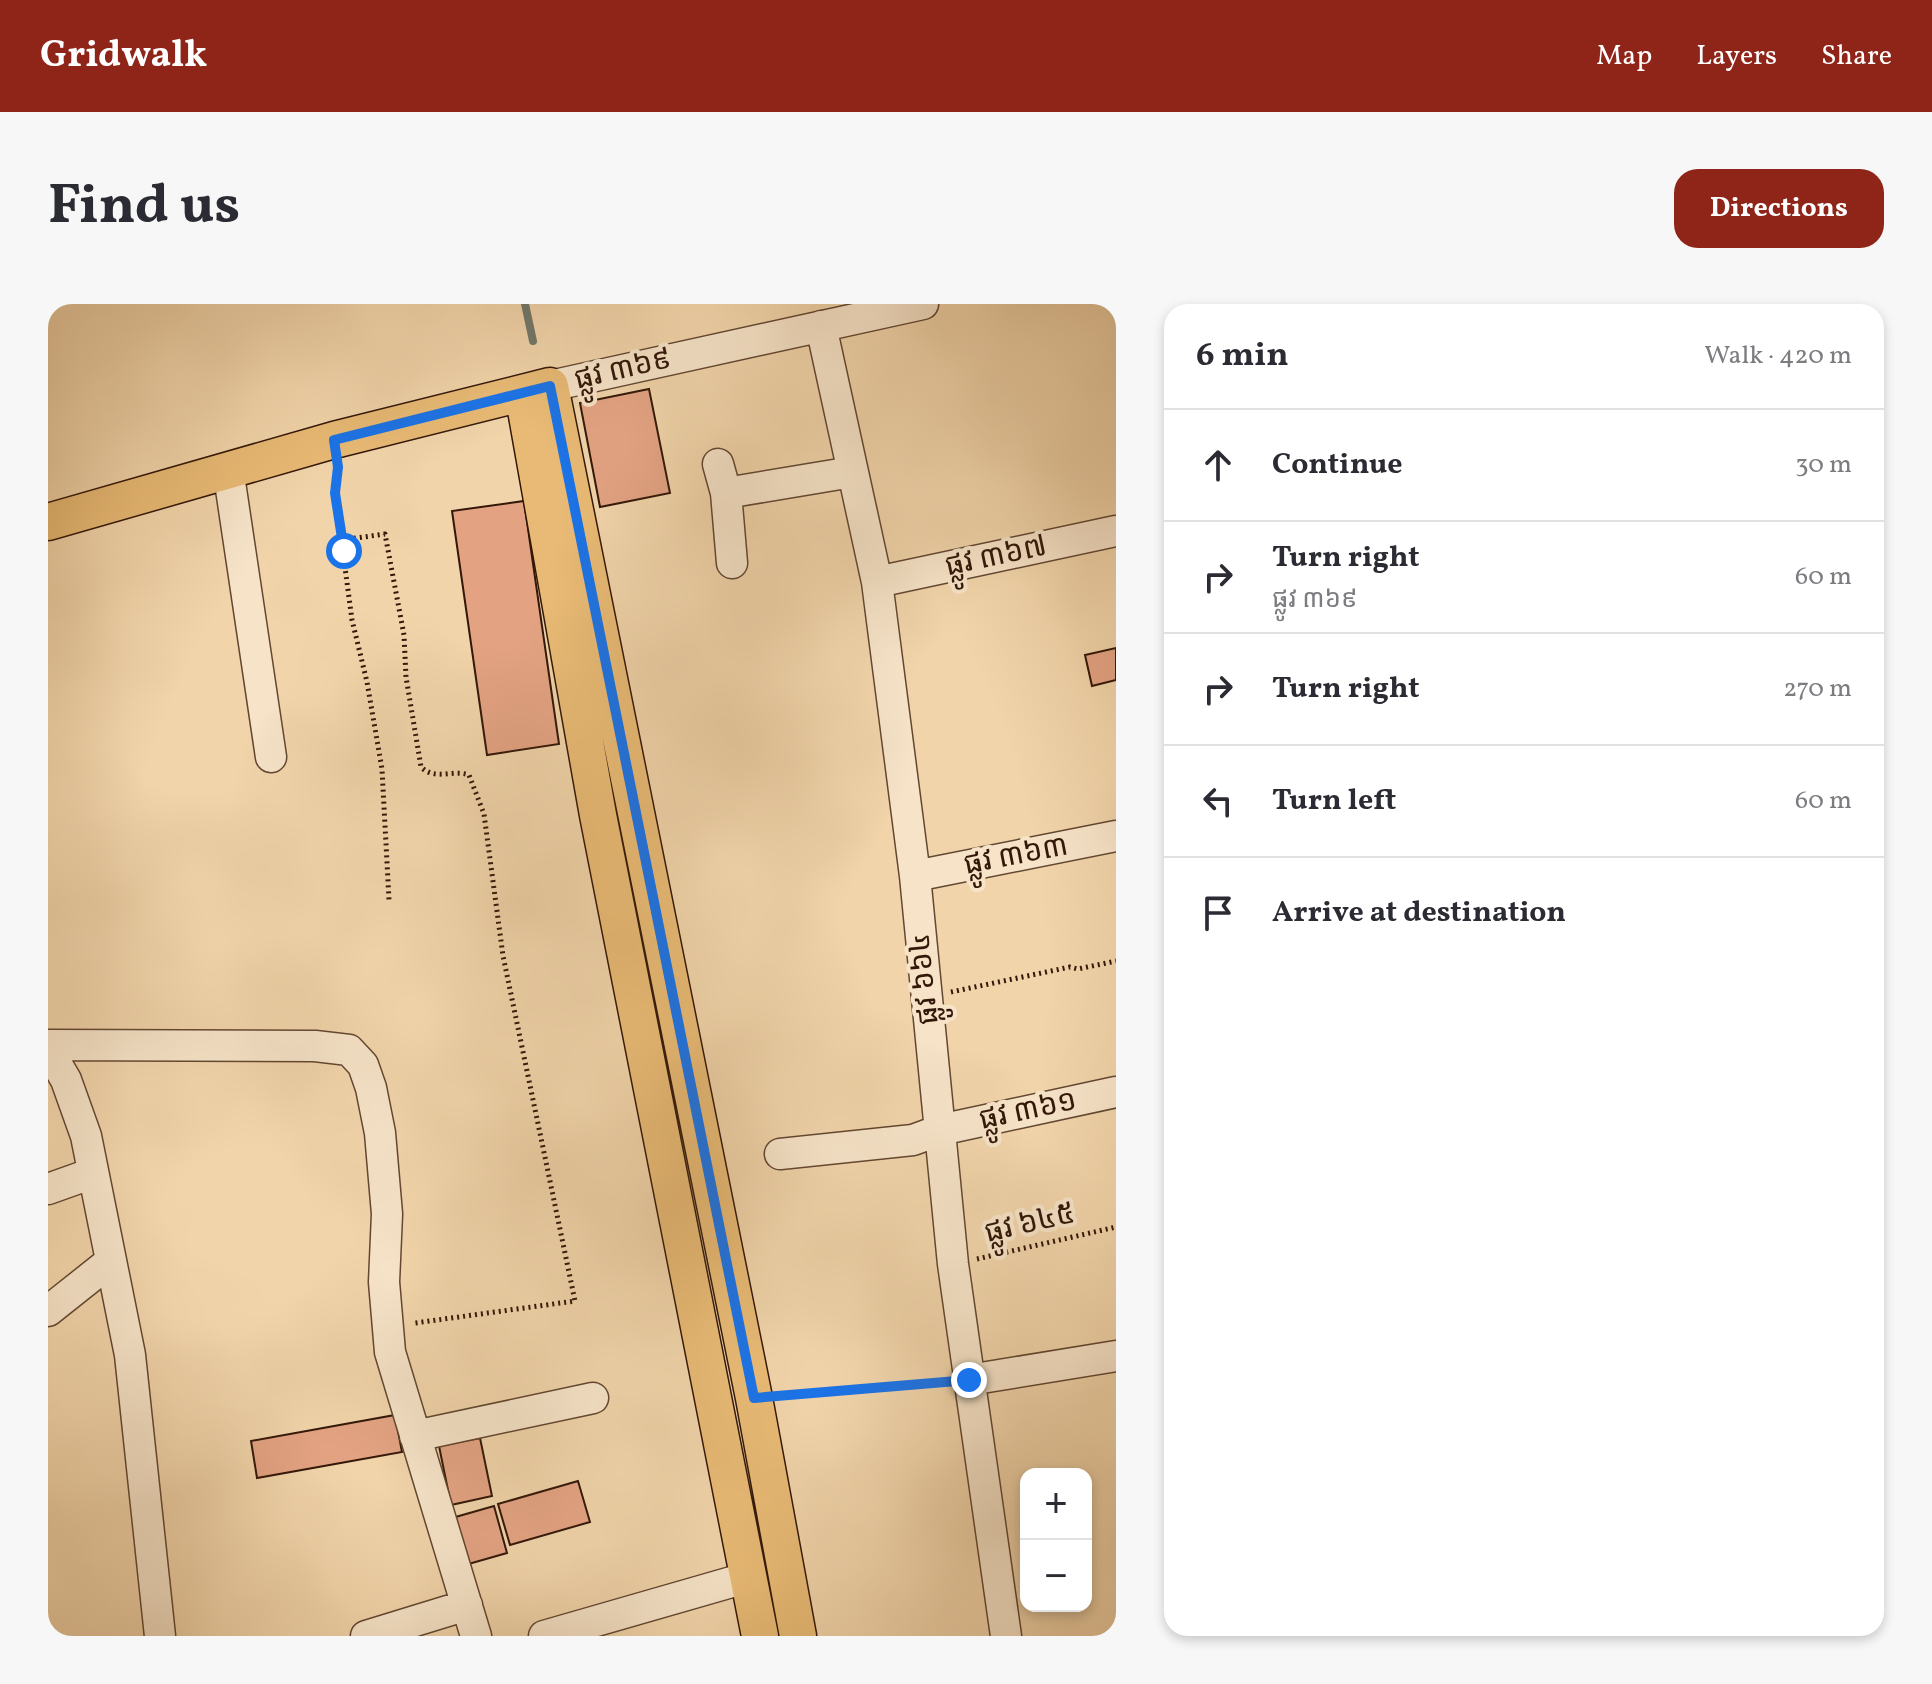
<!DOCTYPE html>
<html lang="en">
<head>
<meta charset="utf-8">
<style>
  :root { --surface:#fff; --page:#f7f7f7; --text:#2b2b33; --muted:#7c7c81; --line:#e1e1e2; --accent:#8f2418 }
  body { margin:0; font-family:Vollkorn,"Noto Sans Khmer",serif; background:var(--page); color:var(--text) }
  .controls { position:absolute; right:24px; bottom:24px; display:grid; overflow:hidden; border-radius:16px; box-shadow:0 4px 12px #0003 }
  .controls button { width:72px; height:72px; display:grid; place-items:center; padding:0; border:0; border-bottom:2px solid var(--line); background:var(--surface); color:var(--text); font:40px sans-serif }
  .stop { position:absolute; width:24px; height:24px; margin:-18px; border:6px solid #1a73e8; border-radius:50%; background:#fff }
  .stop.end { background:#1a73e8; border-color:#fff; box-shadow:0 2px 8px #0008 }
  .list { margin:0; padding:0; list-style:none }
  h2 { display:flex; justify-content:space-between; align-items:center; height:104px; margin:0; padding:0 32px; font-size:34px }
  h2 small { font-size:26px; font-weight:400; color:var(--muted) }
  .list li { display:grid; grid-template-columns:52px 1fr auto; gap:24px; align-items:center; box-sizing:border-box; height:112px; padding:0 32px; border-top:2px solid var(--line) }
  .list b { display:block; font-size:30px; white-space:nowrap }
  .list p { margin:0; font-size:26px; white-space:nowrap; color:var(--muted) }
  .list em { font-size:26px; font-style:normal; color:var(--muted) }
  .icon { flex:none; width:44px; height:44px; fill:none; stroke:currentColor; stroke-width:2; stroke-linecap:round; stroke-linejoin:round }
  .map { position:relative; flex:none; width:1068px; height:1332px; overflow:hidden; border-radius:24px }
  header { display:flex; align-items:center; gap:48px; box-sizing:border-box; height:112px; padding:0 40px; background:var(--accent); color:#fff }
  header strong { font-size:38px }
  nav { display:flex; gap:44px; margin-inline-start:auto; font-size:28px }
  .intro { display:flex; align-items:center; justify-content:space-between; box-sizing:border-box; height:192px; padding:0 48px }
  h1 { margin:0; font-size:56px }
  .button { padding:20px 36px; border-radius:24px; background:var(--accent); color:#fff; font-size:28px; font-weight:700 }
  main { display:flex; gap:48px; padding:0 48px }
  aside { flex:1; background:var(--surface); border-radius:24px; box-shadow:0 4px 12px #0003 }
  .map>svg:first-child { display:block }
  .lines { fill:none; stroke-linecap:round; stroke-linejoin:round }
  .stream { stroke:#71786a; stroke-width:8 }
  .building { fill:#e3a383; stroke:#331809; stroke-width:2 }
  .minor-casing { stroke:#624731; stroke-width:33 }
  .major-casing { stroke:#331809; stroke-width:39 }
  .path { stroke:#331809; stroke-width:5; stroke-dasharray:2 4; stroke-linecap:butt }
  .minor { stroke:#f6e3c8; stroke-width:30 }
  .major { stroke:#e8ba75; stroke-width:36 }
  .route { stroke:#1a73e8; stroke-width:10 }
  .labels { text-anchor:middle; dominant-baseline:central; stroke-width:8; stroke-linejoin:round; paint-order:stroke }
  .street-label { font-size:30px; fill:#331809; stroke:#f6e3c8 }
</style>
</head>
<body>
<header>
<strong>Gridwalk</strong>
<nav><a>Map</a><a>Layers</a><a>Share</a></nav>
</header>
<div class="intro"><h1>Find us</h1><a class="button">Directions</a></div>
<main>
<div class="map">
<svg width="1068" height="1332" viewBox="0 0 1068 1332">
  <rect width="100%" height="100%" fill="#f1d4aa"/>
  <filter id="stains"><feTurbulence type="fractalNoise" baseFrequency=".0025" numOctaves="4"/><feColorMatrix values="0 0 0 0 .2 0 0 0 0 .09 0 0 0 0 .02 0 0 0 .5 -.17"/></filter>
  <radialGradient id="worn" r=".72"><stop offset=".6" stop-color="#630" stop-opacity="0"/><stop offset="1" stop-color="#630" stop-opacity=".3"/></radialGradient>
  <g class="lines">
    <path class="stream" d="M 477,0 L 485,37"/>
  </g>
  <path class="building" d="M 601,85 L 622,189 L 552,203 L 532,99 Z
    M 476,197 L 511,440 L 439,451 L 404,207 Z
    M 1068,344 L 1068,376 L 1044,382 L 1037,351 Z
    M 347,1111 L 354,1148 L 209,1174 L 203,1137 Z
    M 432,1134 L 444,1192 L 403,1201 L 391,1142 Z
    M 530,1177 L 542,1218 L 462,1241 L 450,1200 Z
    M 446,1202 L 459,1249 L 417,1261 L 404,1214 Z"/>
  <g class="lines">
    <defs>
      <path id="minor" d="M 773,22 L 829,278 L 867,572 L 905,960 L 958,1332
        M 502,82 L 875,0
        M 670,160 L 678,189 L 684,259
        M 180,165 L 223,453
        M 678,189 L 804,168
        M 829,278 L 1068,227
        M 867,572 L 1068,532
        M 0,741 L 267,742 L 301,746 L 315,761 L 323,784 L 332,829 L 339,910 L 336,978 L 342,1048 L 428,1332
        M 0,745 L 18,776 L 38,832 L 82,1051 L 112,1332
        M 732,850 L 865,836 L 892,826 L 1068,788
        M 0,885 L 45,869
        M 0,1007 L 63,957
        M 921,1076 L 1068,1052
        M 367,1132 L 545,1094
        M 318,1332 L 419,1301
        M 496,1332 L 701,1273"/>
      <path id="major" d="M 475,89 L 550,511 L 712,1332
        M 0,218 L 286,136 L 502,82 L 706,1094 L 750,1332"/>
    </defs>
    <use href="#minor" class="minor-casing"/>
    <use href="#major" class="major-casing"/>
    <path class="path" d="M 290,166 L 287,189 L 304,316 L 319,378 L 334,465 L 341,596
      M 294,236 L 337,230 L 356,331 L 358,373 L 373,463 C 387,477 405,465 421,471 L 436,510 L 455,652 L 527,997 L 367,1019
      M 903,688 L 1022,663 L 1030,665 L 1068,657
      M 929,955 L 1068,923
      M 735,1092 L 896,1078"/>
    <use href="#minor" class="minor"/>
    <use href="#major" class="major"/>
  </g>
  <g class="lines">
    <path class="route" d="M 296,247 L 287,189 L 290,163 L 286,136 L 502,82 L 706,1094 L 921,1076"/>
  </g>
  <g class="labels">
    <g class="street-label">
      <text transform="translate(575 66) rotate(-13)">ផ្លូវ ៣៦៩</text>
      <text transform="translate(948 253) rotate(-12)">ផ្លូវ ៣៦៧</text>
      <text transform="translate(968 552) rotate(-11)">ផ្លូវ ៣៦៣</text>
      <text transform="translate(877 675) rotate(-96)">ផ្លូវ ៦៦៤</text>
      <text transform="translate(980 807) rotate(-12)">ផ្លូវ ៣៦១</text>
      <text transform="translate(982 920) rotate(-13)">ផ្លូវ ៦៤៥</text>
    </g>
  </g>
  <rect width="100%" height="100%" filter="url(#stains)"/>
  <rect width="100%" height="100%" fill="url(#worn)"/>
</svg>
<div class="controls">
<button>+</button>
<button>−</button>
</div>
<div class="stop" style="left:296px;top:247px"></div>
<div class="stop end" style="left:921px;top:1076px"></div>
</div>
<aside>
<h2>6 min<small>Walk · 420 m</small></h2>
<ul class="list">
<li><svg class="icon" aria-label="ahead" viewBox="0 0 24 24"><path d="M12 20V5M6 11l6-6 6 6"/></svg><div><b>Continue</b></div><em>30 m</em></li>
<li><svg class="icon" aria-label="right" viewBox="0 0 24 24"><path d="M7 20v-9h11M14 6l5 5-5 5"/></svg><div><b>Turn right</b><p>ផ្លូវ ៣៦៩</p></div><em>60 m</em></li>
<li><svg class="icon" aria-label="right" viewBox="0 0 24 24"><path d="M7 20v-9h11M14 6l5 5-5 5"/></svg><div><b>Turn right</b></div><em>270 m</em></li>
<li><svg class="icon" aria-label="left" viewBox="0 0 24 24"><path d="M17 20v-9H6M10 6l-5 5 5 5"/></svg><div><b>Turn left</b></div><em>60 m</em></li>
<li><svg class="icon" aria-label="arrive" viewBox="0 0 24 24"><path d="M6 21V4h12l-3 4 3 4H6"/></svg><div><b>Arrive at destination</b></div></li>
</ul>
</aside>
</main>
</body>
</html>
